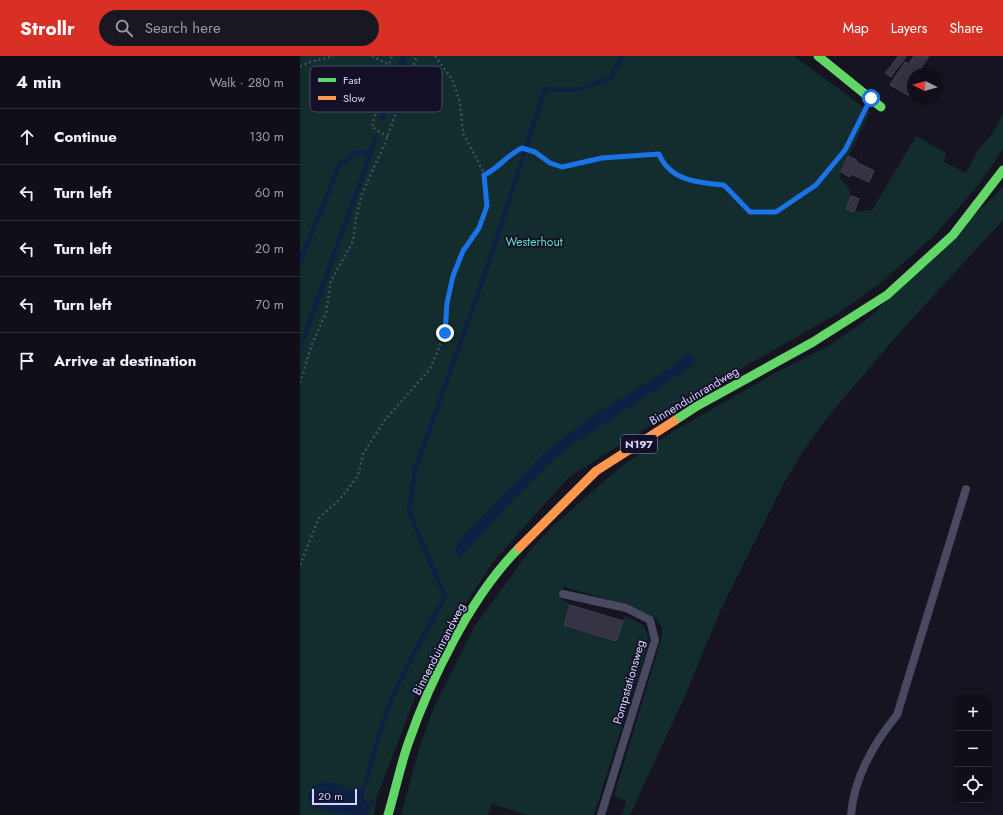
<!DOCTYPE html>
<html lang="en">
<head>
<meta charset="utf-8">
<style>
  :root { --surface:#100f19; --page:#191822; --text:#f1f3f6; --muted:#9c9ca2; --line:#302f38; --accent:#d93025 }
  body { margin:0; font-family:Jost,sans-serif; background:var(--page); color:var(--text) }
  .controls { position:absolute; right:12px; bottom:12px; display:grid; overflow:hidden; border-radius:8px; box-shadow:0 2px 10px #0003 }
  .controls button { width:36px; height:36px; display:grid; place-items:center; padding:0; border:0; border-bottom:1px solid var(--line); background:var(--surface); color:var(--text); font:20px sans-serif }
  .compass { position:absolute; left:607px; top:12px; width:36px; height:36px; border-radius:50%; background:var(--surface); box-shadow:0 2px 10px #0003; rotate:275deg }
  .scale { position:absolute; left:12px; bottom:10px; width:45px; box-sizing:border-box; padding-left:4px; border:2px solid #d9d4ff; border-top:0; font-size:11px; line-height:14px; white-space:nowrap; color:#d9d4ff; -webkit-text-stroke:3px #130f26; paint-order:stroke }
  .stop { position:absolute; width:12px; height:12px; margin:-9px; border:3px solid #1a73e8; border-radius:50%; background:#fff }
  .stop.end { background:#1a73e8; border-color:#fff; box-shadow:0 1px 4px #0008 }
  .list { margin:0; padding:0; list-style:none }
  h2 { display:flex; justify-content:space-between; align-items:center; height:52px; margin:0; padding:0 16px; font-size:17px }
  h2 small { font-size:13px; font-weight:400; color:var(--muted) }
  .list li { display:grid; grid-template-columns:26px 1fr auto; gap:12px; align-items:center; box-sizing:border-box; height:56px; padding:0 16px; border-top:1px solid var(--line) }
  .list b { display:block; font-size:15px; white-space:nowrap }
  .list em { font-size:13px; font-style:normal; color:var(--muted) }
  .icon { flex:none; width:22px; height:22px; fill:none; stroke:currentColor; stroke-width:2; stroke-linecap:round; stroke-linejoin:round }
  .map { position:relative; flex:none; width:703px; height:759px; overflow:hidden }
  header { display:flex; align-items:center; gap:24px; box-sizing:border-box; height:56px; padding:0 20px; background:var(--accent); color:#fff }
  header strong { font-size:19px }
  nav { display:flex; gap:22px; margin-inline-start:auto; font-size:14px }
  .search { width:280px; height:36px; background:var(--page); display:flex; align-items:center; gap:10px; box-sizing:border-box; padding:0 14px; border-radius:22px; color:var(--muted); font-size:15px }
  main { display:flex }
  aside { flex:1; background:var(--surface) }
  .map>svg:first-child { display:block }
  .green { fill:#132c2d }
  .water { fill:#0d2144 }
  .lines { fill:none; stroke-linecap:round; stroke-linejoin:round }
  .stream { stroke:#0d2144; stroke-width:4.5 }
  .building { fill:#343243; stroke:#433f54 }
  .path { stroke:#44505f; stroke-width:2.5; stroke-dasharray:2 3; stroke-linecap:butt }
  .lane { stroke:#4a4962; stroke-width:8 }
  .fast { stroke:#63d668; stroke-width:9 }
  .slow { stroke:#ff974d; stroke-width:9 }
  .route { stroke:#1a73e8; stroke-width:5 }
  .labels { text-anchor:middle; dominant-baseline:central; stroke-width:3.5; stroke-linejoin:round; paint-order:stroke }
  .shield { fill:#130f26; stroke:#9e99be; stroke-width:1 }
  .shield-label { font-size:11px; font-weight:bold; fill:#d9d4ff }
  .park-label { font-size:12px; fill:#5fe0c0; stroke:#130f26 }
  .street-label { font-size:12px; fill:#d9d4ff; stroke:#130f26 }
  .key { fill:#130f26; stroke:#4e4a67; stroke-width:1 }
  .key-label { font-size:11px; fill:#d9d4ff }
</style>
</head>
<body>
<header>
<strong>Strollr</strong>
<div class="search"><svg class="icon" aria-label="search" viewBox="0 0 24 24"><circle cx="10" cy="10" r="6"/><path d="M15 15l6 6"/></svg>Search here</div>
<nav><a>Map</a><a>Layers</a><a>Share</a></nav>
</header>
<main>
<aside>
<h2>4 min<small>Walk · 280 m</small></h2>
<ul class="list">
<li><svg class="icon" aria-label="ahead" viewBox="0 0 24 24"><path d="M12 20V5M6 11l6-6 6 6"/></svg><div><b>Continue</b></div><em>130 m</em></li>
<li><svg class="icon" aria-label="left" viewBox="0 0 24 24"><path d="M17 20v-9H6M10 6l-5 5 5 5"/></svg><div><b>Turn left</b></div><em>60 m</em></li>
<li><svg class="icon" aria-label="left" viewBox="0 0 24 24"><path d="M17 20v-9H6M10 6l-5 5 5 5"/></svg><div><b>Turn left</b></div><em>20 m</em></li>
<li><svg class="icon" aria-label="left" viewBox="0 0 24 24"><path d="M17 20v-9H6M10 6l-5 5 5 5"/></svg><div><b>Turn left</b></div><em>70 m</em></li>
<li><svg class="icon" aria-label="arrive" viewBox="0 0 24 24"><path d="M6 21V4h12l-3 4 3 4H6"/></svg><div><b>Arrive at destination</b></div></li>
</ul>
</aside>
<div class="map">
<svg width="703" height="759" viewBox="0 0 703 759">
  <rect width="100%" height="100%" fill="#161421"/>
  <path class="green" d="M 0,0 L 494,0 L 570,56 L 541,116 L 540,123 C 553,135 552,137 546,153 L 554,156 L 572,154 L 616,80 L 646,97 L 644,106 L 666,117 L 678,94 L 692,78 L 703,58 L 703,93 L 676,132 L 634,180 L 578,229 L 537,258 L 446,310 L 269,421 L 193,506 L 151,570 L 121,626 L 76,743 L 74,759 L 66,759 L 75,744 L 68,748 L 65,745 L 59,759 L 0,759 Z
    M 703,131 L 703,164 L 601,275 L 526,363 L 502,397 L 484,427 L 422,551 L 385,640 L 330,759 L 322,759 L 326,745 L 314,740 L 362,580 L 362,572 L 357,563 L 310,544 L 264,531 L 258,540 L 270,549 L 264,569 L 316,585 L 324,560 C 340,567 346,567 349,585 L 294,759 L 227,759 L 192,748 L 188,759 L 101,759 L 121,686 L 135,649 L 174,571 L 230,494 L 256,467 L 323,409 L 375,374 L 473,318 L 530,289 L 570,261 Z"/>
  <path class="water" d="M 389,298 L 395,301 L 393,309 L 261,396 L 206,451 L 161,500 L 154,498 L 158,488 L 169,474 L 247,394 L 291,361 L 372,311 L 383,300 Z
    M 27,725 L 39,728 L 48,734 L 61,732 L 66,726 L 64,743 L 68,748 L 76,743 L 66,759 C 46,759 26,759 10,749 L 8,738 L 14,730 Z"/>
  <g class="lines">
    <path class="stream" d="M 82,63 L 104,0
      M 0,205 L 39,110 L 55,97 L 71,96
      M 0,292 L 62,122 L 75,82
      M 66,726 C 73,699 80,673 90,647 C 105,610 126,576 145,541 L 109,456 L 115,414 L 189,206 L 245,33 L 277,34 L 310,22 L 323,0"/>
  </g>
  <path class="building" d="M 598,0 L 606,1 L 596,14 L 591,10 Z
    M 614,0 L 629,0 L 617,18 L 613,18 L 613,42 L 590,29 L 605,6 L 609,8 Z
    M 590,11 L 595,15 L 591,21 L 585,17 Z
    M 548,100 L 557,104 L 556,106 L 574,115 L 569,126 L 551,118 L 550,121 L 541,116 Z
    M 551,140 L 559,143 L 554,156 L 546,153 Z
    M 270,549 L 323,565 L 316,585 L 264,569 Z"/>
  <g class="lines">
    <path class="path" d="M 72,0 L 89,9
      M 0,11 L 7,7 L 34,0
      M 88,81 L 72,71 L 86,18 L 92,0
      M 185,119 C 199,112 207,99 222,92 L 235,96 L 250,107 L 262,111 L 302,102 L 359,98 C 370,125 399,127 424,129 L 450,156 L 476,156 L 516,129 L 545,94 L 562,59
      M 0,327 L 12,288 L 26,257 L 31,225 L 53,185 L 56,162 L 62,138 L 85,87 L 117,0
      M 0,509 L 19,462 L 40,443 L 58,420 L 63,398 L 70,387 L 85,364 L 130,313 L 145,277 L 147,247 L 153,220 L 163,195 L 179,172 L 187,150 L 185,119 L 163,77 L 160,46 L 152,23 L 135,0"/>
    <path class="lane" d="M 263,538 L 326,552 L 350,564 L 355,584 L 301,759
      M 551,759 C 554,721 574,687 597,659 L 666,433"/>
    <path class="fast" d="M 518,0 L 581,51
      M 374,365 L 397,350 L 513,286 L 587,239 L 653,179 L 703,114
      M 88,759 C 95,736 100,711 108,688 C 130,624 171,540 219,492"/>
    <path class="slow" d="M 219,492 L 296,415 L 374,365"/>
  </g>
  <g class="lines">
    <path class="route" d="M 145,277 L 147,247 L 153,220 L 163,195 L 179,172 L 187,150 L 184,119 C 199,112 207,99 222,92 L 235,96 L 250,107 L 262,111 L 302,102 L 359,98 C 370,125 399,127 424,129 L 450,156 L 476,156 L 516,129 L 545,94 L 571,42"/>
  </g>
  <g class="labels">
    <rect class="shield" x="321" y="379" width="36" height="18" rx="3"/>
    <g class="shield-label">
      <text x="339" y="388">N197</text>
    </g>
    <g class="park-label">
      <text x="234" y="186">Westerhout</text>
    </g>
    <g class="street-label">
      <text transform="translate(394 340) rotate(-31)">Binnenduinrandweg</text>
      <text transform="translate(139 593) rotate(-63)">Binnenduinrandweg</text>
      <text transform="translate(329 626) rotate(-74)">Pompstationsweg</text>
    </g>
  </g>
  <rect x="10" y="10" width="132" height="46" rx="6" class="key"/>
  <rect x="18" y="22" width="18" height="4" fill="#63d668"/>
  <rect x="18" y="40" width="18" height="4" fill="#ff974d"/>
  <g class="key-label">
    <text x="43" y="28">Fast</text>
    <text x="43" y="46">Slow</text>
  </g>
</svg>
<div class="controls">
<button>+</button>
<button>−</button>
<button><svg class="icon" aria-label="locate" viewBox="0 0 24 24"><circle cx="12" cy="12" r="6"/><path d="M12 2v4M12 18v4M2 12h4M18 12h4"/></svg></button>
</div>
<svg class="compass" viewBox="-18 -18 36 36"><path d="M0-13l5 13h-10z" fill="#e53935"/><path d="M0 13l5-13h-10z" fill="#9c9ca2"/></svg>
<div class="scale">20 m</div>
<div class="stop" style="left:571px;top:42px"></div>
<div class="stop end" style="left:145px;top:277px"></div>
</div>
</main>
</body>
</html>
